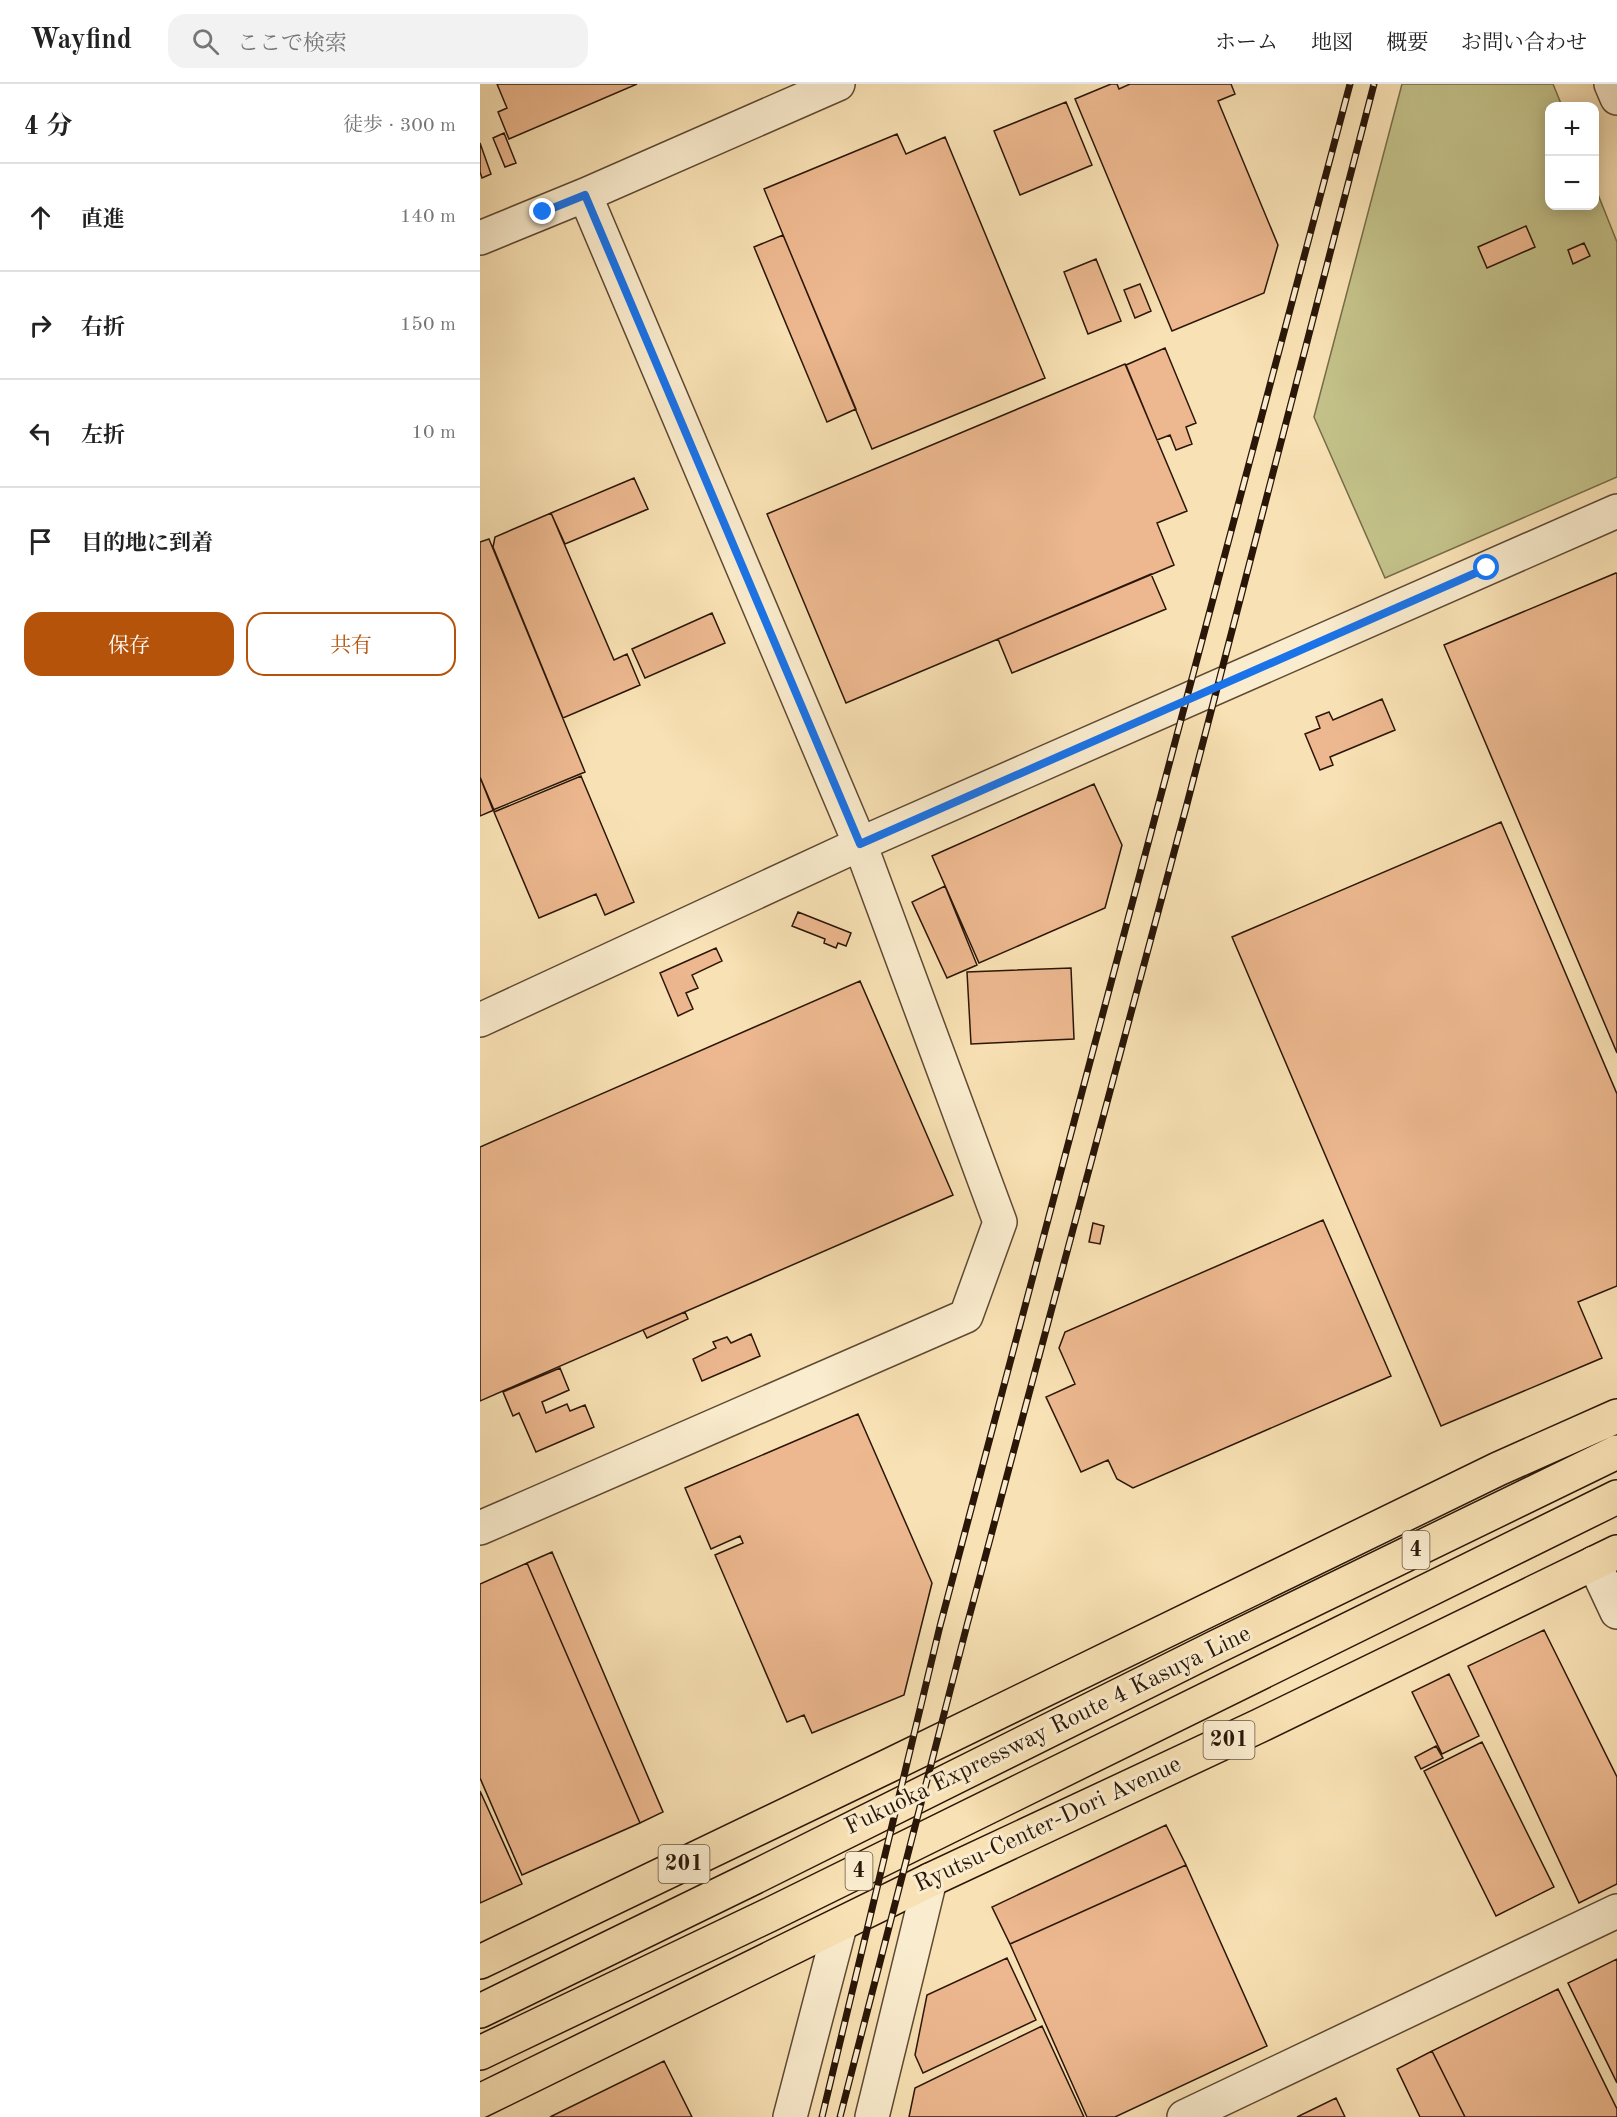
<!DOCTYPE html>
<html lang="ja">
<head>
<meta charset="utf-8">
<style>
  :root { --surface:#fff; --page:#f2f2f2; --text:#222; --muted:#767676; --line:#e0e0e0; --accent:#b45309 }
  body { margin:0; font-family:"Old Standard TT","Noto Serif JP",serif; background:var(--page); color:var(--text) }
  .controls { position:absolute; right:18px; top:18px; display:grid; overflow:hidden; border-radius:12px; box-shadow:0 3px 15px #0003 }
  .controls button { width:54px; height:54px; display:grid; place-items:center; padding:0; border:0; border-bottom:2px solid var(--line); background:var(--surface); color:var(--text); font:30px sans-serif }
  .stop { position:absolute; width:18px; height:18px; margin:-14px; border:4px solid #1a73e8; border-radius:50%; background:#fff }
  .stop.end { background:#1a73e8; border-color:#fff; box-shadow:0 2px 6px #0008 }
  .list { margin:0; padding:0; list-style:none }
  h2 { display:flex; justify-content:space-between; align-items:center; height:78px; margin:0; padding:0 24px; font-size:26px }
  h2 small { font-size:20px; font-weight:400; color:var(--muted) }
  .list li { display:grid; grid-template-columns:39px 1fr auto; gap:18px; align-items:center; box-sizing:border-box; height:108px; padding:0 24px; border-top:2px solid var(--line) }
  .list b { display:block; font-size:22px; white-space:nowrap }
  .list em { font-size:20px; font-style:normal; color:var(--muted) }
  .actions { display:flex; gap:12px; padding:18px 24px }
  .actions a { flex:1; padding:14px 0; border:2px solid var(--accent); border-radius:18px; text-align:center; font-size:21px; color:var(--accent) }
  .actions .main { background:var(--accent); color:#fff }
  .icon { flex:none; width:33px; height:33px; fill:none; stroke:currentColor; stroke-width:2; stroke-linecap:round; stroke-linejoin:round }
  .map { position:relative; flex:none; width:1137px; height:2033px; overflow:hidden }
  header { display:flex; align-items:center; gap:36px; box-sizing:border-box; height:84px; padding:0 30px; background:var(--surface); border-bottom:2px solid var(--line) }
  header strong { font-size:28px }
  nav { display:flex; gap:33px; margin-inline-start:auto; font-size:21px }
  .search { width:420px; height:54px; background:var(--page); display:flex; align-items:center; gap:15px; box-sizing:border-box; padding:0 21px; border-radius:18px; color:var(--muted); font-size:22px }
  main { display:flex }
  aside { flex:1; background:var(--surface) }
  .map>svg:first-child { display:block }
  .green { fill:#c3c189; stroke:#766c48; stroke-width:1.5 }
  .building { fill:#edb88f; stroke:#2a1608; stroke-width:1.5 }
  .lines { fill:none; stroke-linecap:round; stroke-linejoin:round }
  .minor-casing { stroke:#5e4933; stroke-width:36 }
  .highway-casing { stroke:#2a1608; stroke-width:36 }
  .minor { stroke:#faecce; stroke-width:33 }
  .highway { stroke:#f8e1b4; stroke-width:33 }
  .rail-casing { stroke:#2a1608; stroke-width:7 }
  .rail { stroke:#faecce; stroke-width:4.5; stroke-dasharray:14; stroke-linecap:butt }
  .route { stroke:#1a73e8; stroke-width:8 }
  .labels { text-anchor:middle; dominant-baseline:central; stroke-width:6; stroke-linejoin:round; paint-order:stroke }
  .shield { fill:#faecce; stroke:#685643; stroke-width:1.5 }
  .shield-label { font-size:22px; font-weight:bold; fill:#2a1608 }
  .street-label { font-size:24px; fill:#2a1608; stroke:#faecce }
</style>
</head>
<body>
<header>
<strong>Wayfind</strong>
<div class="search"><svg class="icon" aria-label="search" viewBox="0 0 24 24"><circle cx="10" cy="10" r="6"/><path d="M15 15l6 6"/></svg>ここで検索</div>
<nav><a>ホーム</a><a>地図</a><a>概要</a><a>お問い合わせ</a></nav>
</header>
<main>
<aside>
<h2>4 分<small>徒歩 · 300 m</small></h2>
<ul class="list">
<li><svg class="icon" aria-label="ahead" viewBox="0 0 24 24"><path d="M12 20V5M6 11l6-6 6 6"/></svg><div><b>直進</b></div><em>140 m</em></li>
<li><svg class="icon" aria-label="right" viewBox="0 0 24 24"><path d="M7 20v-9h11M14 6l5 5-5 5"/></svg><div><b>右折</b></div><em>150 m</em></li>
<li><svg class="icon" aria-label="left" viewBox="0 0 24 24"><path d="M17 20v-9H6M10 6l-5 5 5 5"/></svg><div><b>左折</b></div><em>10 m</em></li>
<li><svg class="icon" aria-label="arrive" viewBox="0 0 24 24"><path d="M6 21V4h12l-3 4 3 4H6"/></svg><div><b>目的地に到着</b></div></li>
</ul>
<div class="actions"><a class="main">保存</a><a>共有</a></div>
</aside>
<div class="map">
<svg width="1137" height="2033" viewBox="0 0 1137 2033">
  <rect width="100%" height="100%" fill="#f8e1b4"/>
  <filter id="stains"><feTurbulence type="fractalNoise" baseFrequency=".00333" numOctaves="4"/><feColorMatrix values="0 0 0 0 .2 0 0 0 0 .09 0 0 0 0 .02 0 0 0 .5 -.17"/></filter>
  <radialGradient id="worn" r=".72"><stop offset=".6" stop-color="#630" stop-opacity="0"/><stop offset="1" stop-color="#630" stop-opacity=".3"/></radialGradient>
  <path class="green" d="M 922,0 L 1073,0 L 1082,22 L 1070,22 L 1070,122 L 1114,122 L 1115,103 L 1137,158 L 1137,393 L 905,494 L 834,333 Z"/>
  <path class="building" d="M 17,0 L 157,0 L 29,55 L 18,28 L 27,24 Z
    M 631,0 L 637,0 L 639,5 L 650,0 L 751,0 L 755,10 L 738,17 L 798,161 L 784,209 L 692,247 L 595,15 Z
    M 586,18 L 612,81 L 540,111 L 514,47 Z
    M 24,49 L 36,79 L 25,83 L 13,54 Z
    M 417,50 L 426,70 L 465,53 L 565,294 L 392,365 L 284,105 Z
    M 0,59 L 11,90 L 2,94 L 0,88 Z
    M 1046,142 L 1055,163 L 1007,184 L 998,163 Z
    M 303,151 L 376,325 L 347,338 L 274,163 Z
    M 1104,159 L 1110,172 L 1093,180 L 1088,166 Z
    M 616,175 L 641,237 L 608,250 L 584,188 Z
    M 660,200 L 671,227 L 655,234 L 644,206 Z
    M 685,264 L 716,339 L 706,343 L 712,360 L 696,366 L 690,351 L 677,356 L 646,281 Z
    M 645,280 L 707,427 L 677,439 L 694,481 L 366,619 L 287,430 Z
    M 154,394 L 168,425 L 85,460 L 71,429 Z
    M 71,429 L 134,576 L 147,570 L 160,601 L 83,634 L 13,463 L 15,453 Z
    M 9,455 L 105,688 L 13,726 L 0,693 L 0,458 Z
    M 1136,489 L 1137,490 L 1137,969 L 964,561 Z
    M 671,490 L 686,525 L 532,589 L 518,555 Z
    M 232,529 L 245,559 L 165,594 L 152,565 Z
    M 902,615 L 915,646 L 850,673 L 853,681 L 840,686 L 825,650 L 840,644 L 836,633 L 849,628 L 853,636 Z
    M 101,692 L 154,818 L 125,831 L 116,810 L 59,834 L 14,728 Z
    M 0,693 L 14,726 L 0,732 Z
    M 614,700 L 642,761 L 625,824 L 499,879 L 452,772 Z
    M 1021,738 L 1137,1010 L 1137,1202 L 1098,1218 L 1122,1274 L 961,1342 L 752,853 Z
    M 465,802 L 497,881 L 467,894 L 432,818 Z
    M 318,828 L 371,849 L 366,862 L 358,859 L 356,864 L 344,859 L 345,855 L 312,842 Z
    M 236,864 L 242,877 L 212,891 L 218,904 L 206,909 L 213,925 L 198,932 L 180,889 Z
    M 591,884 L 594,955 L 491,960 L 487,888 Z
    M 380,897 L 473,1111 L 0,1317 L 0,1063 Z
    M 843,1136 L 911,1292 L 653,1404 L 637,1395 L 628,1376 L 601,1388 L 566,1313 L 595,1300 L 579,1264 L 585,1248 Z
    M 613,1139 L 624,1142 L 620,1160 L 609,1158 Z
    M 205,1228 L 208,1235 L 167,1254 L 163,1246 Z
    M 271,1250 L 280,1272 L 222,1297 L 213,1275 L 236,1264 L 233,1258 L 247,1253 L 251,1259 Z
    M 80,1284 L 89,1306 L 62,1318 L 66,1329 L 87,1320 L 90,1327 L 105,1321 L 114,1343 L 56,1368 L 39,1329 L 33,1332 L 23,1308 Z
    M 378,1330 L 452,1499 L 424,1611 L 332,1649 L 324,1631 L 307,1638 L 235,1471 L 263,1459 L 260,1452 L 231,1465 L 205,1404 Z
    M 72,1468 L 183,1728 L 160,1739 L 47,1479 Z
    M 47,1479 L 160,1739 L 42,1791 L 0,1694 L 0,1500 Z
    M 1064,1546 L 1137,1693 L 1137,1800 L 1099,1819 L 988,1582 Z
    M 969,1590 L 999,1652 L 962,1670 L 932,1608 Z
    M 1002,1658 L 1074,1803 L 1016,1832 L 944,1687 Z
    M 956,1662 L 963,1674 L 941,1685 L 935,1673 Z
    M 0,1707 L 42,1800 L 0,1819 Z
    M 686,1741 L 706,1781 L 530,1860 L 512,1823 Z
    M 706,1781 L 787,1962 L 635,2033 L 607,2033 L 530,1860 Z
    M 527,1874 L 556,1936 L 443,1989 L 435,1971 L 447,1911 Z
    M 1137,1875 L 1137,1999 L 1088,1899 Z
    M 1078,1905 L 1137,2025 L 1137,2033 L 985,2033 L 952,1967 Z
    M 562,1942 L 604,2033 L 429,2033 L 435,2004 Z
    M 952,1967 L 985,2033 L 940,2033 L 917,1985 Z
    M 184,1977 L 212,2033 L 70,2033 Z
    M 856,2014 L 865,2033 L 817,2033 Z"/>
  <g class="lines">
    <defs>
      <path id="minor" d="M 1131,0 L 1137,14
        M 0,154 L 105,111 L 358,0
        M 0,936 L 380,760 L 1137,427
        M 0,1444 L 486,1232 L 520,1138 L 380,760 L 105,111
        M 1114,1479 L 1137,1528
        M 310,2033 L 360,1842
        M 392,2033 L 450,1796
        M 704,2033 L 1137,1827"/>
      <path id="highway" d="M 0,1878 L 408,1682 L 1018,1385 L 1137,1332
        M 0,1927 L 273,1794 L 736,1563 L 1137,1368
        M 0,1969 L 289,1831 L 1137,1413
        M 0,2017 L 450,1796 L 779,1642 L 1137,1468"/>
    </defs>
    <use href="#minor" class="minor-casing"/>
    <use href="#highway" class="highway-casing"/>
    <use href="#minor" class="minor"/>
    <use href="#highway" class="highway"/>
    <defs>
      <path id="rail" d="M 342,2033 L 460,1542 L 870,0
        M 360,2033 L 487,1541 L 707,720 L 894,0"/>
    </defs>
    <use href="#rail" class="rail-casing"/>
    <use href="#rail" class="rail"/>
  </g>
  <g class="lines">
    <path class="route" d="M 63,128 L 105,111 L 380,760 L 1007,484"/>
  </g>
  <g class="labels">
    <g class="shield">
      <rect x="922.5" y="1447" width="27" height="38" rx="4.5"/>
      <rect x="723.5" y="1637" width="51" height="38" rx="4.5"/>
      <rect x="178.5" y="1761" width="51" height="38" rx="4.5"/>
      <rect x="365.5" y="1768" width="27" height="38" rx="4.5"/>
    </g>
    <g class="shield-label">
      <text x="936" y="1466">4</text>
      <text x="749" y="1656">201</text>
      <text x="204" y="1780">201</text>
      <text x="379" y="1787">4</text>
    </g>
    <g class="street-label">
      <text transform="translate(568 1647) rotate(-26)">Fukuoka Expressway Route 4 Kasuya Line</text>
      <text transform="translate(568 1741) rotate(-25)">Ryutsu-Center-Dori Avenue</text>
    </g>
  </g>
  <rect width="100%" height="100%" filter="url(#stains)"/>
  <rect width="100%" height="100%" fill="url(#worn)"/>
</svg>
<div class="controls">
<button>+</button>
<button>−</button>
</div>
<div class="stop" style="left:1007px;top:484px"></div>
<div class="stop end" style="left:63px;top:128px"></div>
</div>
</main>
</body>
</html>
